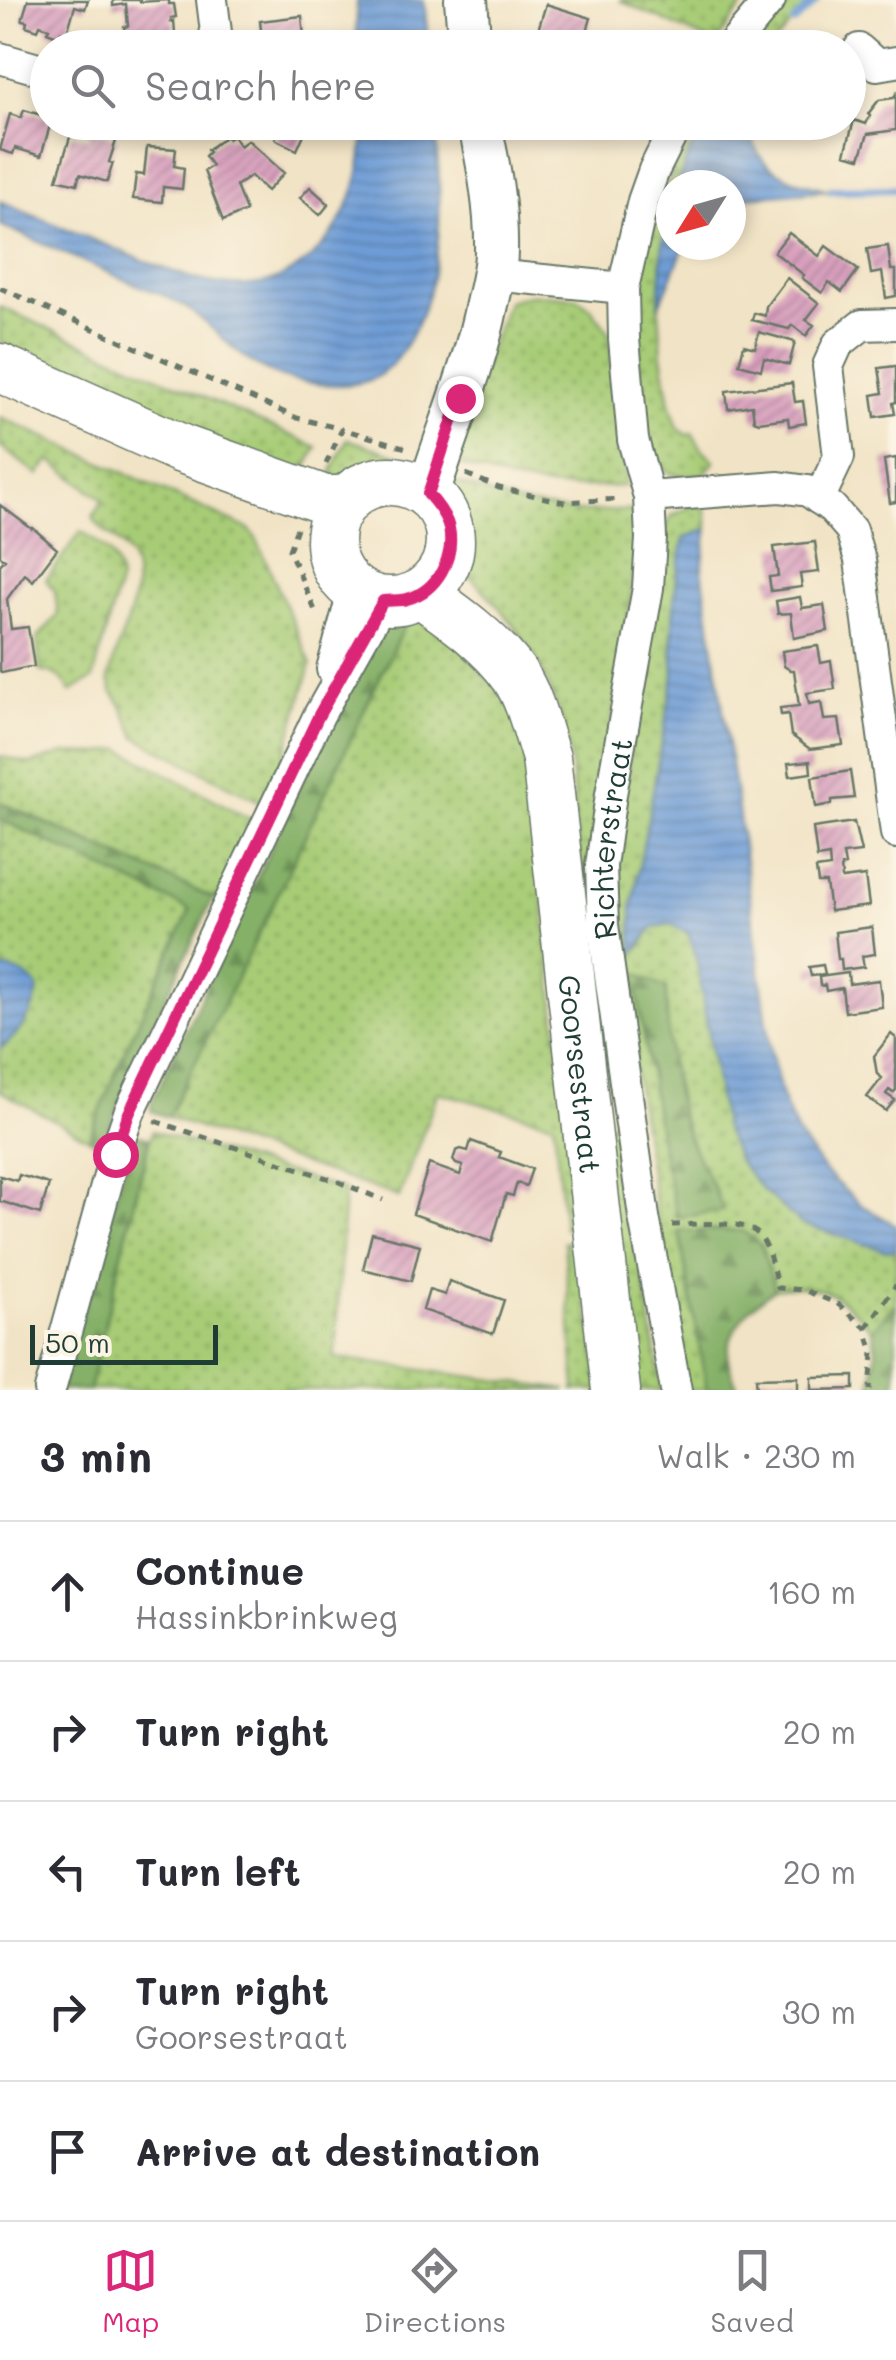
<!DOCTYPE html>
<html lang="en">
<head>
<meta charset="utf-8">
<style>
  :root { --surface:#fff; --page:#f7f7f7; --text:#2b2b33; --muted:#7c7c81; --line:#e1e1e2; --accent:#db2777 }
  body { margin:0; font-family:Mali,sans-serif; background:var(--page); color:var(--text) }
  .compass { position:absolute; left:656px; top:170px; width:90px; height:90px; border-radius:50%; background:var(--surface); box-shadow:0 5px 15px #0003; rotate:233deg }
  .scale { position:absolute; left:30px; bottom:25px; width:188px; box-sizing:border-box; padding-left:10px; border:5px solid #1f3d34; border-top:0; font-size:28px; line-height:35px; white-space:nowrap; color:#1f3d34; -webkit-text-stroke:8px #fcf5e5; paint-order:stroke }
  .stop { position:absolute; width:30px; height:30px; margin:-22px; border:8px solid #db2777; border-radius:50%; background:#fff }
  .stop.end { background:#db2777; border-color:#fff; box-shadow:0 2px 10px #0008 }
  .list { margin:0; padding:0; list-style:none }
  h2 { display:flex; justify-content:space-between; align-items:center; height:130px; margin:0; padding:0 40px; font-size:42px }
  h2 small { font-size:32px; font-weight:400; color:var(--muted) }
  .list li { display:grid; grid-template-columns:65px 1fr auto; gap:30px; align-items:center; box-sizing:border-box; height:140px; padding:0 40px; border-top:2px solid var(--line) }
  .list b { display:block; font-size:38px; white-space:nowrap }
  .list p { margin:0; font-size:32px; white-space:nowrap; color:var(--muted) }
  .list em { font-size:32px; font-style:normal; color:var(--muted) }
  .icon { flex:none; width:55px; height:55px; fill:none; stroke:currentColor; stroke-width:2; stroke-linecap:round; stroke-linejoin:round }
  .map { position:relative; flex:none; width:896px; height:1390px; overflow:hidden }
  .search { position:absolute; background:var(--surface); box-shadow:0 5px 15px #0003; left:30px; right:30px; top:30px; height:110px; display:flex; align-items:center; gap:25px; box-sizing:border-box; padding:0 35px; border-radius:55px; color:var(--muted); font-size:38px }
  .sheet { height:830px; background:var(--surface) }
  nav { display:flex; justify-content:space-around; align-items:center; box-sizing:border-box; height:140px; border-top:2px solid var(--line); background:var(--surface); font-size:28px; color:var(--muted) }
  nav a { display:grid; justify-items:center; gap:5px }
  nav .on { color:var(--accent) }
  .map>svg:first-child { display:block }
  .grass { fill:url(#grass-dots); stroke:#638455; stroke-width:2.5; fill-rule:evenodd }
  .forest { fill:url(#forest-firs); stroke:#52764e; stroke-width:2.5 }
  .water { fill:url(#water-rules); stroke:#466c85; stroke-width:2.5 }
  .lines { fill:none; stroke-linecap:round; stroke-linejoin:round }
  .stream { stroke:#6e9cd6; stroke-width:8 }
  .building { fill:url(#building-hatch) }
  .minor-casing { stroke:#687767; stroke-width:34 }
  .secondary-casing { stroke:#687767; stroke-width:46 }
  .primary-casing { stroke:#687767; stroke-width:51 }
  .path { stroke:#687767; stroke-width:5; stroke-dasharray:8 8; stroke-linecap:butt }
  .minor { stroke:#fff; stroke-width:30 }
  .secondary { stroke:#fff; stroke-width:42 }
  .primary { stroke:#fff; stroke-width:48 }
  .route { stroke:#db2777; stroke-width:12 }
  .labels { text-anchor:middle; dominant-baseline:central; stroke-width:9; stroke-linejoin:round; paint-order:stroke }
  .street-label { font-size:30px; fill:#1f3d34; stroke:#fcf5e5 }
</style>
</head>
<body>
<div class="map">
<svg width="896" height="1390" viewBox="0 0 896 1390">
  <defs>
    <pattern id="grass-dots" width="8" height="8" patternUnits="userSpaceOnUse" patternTransform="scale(2.5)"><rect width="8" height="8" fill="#a7cc76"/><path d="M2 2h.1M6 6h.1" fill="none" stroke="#87a762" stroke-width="1.8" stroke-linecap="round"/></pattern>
    <pattern id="forest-firs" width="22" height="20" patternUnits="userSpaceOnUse" patternTransform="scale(2.5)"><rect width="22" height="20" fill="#85b067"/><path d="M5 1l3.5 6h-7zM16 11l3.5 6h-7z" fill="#6c9056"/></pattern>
    <pattern id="water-rules" width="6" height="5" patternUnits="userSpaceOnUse" patternTransform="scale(2.5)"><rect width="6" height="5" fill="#6e9cd6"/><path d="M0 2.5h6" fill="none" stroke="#5a80ae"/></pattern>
    <pattern id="building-hatch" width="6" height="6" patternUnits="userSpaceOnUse" patternTransform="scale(2.5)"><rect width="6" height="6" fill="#d89fbd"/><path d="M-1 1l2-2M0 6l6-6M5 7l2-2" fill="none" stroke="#af839a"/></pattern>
  </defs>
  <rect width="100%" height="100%" fill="#fcf5e5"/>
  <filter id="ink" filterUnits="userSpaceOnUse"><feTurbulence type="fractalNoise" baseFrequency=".01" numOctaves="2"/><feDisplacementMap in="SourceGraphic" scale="20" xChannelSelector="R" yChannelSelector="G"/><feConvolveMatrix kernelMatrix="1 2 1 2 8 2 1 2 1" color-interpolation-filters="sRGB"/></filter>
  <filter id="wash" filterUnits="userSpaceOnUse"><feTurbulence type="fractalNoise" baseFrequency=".0048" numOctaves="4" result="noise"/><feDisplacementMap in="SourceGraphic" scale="40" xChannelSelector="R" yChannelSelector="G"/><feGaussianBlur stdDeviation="2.25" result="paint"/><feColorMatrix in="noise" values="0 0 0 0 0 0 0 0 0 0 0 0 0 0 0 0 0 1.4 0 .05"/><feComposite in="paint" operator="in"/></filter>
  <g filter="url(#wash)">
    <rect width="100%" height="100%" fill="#f1e3c5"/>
    <path class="grass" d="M 619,0 L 747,0 L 715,44 Z
      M 793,0 L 813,0 L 771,47 L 752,48 Z
      M 698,123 L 708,123 L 692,146 L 677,185 L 671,185 L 671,209 L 663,241 L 659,307 L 662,355 L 670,403 L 678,428 L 687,435 L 692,433 L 701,448 L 715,461 L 703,475 C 675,476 665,478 650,451 L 636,337 L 640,282 L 649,237 L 664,192 L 680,152 Z
      M 532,294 L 577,298 L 591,308 L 609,332 L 626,486 L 556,488 L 511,481 L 447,461 L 508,301 Z
      M 0,307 L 317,447 L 300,479 L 0,342 Z
      M 0,417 L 249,529 L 257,540 L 311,664 L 270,807 L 136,737 L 121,704 L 112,692 L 109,680 C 114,643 149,591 130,557 C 122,539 100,533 93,517 L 103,500 L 50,460 L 38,475 L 0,446 Z
      M 347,439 L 401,457 L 367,477 L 325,486 Z
      M 448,480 L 517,503 L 575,512 L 640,510 L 630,605 L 586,889 C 581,866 577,843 575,820 C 573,799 573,778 570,757 C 556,679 522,625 464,571 C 464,543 461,523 442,501 Z
      M 698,504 L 706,510 L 708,529 L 684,538 L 671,642 L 674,675 L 632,907 L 639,949 L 654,927 L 670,924 L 688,933 L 696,955 L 713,1067 L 884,1250 L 896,1250 L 896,1302 L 872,1330 C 843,1296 822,1281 775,1289 L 761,1245 L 679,1231 L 707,1390 L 683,1390 L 620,974 L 615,893 L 618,837 L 659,542 L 672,515 ZM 634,973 L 670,1061 L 681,1116 L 699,1162 L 716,1191 L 722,1211 L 677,1217 L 661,1146 Z
      M 81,531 C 102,546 116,552 120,580 L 93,679 L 70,692 C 64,677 56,673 40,671 L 37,639 L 58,615 L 55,591 L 46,580 Z
      M 410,613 L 432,618 L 524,719 L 578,1224 L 564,1228 L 554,1123 L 438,1092 L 399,1197 L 168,1117 L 267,917 Z
      M 121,749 L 261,825 L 224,900 L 213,898 L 0,802 L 0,756 L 31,764 L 64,753 L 97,754 Z
      M 0,819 L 191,910 L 122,1057 L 89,1139 L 0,1091 L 0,1049 L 8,1043 L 37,995 L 37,987 C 29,977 15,968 0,970 Z
      M 598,1122 L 618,1124 L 662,1390 L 630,1390 Z
      M 152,1131 L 344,1190 L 335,1358 L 567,1390 L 89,1390 Z
      M 564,1242 L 577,1242 L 601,1390 L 572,1390 L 576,1388 Z"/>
    <path class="forest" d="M 394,612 L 410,613 L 267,917 L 168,1117 L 151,1111 L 151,1104 L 373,630 Z
      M 0,803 L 213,898 L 135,1063 L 102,1147 L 89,1139 L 122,1057 L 190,910 L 0,819 Z
      M 634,972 L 666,989 C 668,1031 669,1075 681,1116 C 690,1150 711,1178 723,1210 L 677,1218 L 661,1146 Z
      M 140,1135 L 149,1139 L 89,1390 L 60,1390 L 132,1139 Z
      M 725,1230 L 743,1231 L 761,1245 L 775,1289 C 751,1305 727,1327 728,1359 C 729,1369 735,1381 739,1390 L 707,1390 L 679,1231 Z
      M 896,1302 L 896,1390 L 871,1390 L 876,1350 L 872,1330 Z"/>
    <path class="water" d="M 357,0 L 424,0 L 429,47 L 356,47 Z
      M 752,122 C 749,170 790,179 828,190 L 737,198 L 731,201 L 731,185 L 677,185 L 692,146 L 708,123 Z
      M 363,123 L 435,123 C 441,196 447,272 410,338 C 393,369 377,385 339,385 C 318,386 284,380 265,370 C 235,356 215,327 188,309 C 170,296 146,289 125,280 C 84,262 42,243 0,225 L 0,201 C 35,216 71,231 106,245 C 154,264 216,296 268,282 C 290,275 309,261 324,244 C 353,211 365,164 363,123 Z
      M 671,209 L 671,245 L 685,245 L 659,307 L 663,241 Z
      M 708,529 L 702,569 L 738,809 L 771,1052 L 784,1104 L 800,1137 L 826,1173 L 861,1205 L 896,1225 L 896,1250 L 884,1250 L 801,1224 L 762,1190 L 738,1160 L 723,1126 L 696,955 L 688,933 L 670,924 L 654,927 L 632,955 L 632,907 L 674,675 C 670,628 674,584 684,538 Z
      M 6,969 C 21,972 28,976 38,987 C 36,1012 19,1034 0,1049 L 0,970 Z"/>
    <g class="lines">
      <path class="stream" d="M 794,22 L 817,0
        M 831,190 L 896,189"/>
    </g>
    <g id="blocks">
      <path class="building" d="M 28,0 L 88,0 L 85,9 L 75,6 L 67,33 L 61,32 L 60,37 L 47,32 L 49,28 L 40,25 L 38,30 L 26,26 L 27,21 L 22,20 Z
        M 113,0 L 140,0 L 140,2 L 169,0 L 169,4 L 174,4 L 176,17 L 171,18 L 171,22 L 174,21 L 176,45 L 126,48 L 124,27 L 128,26 L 126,4 L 113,6 Z
        M 546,4 L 591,18 L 582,48 L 547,48 L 534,43 Z
        M 302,16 L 305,48 L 263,48 L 260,21 Z
        M 896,94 L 896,130 L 868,134 L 860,158 L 845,154 L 854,120 L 866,124 L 870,116 L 868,114 L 879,100 L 893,98 Z
        M 24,110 L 48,117 L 48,122 L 51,122 L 41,156 L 15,148 L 13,154 L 0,150 L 10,114 L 21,118 Z
        M 263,122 L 302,122 L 308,125 L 297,150 L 275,139 L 279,130 Z
        M 805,122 L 827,122 L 817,134 Z
        M 91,130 L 117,138 L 109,162 L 113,163 L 107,182 L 80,174 L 77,184 L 57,179 L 71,134 L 89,139 Z
        M 226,136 L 228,139 L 233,136 L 240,146 L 248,140 L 284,173 L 267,191 L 251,176 L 236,186 L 246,211 L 223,221 L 204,171 L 212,166 L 205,156 L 209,152 L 207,150 Z
        M 147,147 L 176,149 L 174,166 L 184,168 L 182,189 L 163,187 L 162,202 L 133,199 L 136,174 L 144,175 Z
        M 310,187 L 329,204 L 320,215 L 300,198 Z
        M 789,233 L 819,256 L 826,246 L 858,270 L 842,292 L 829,282 L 822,293 L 802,278 L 804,275 L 774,252 Z
        M 888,246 L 891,270 L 896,270 L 896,296 L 886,298 L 882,272 L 871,274 L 867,249 Z
        M 787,278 L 819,303 L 806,320 L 814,325 L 806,336 L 792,325 L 789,329 L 752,320 L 754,313 L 765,316 L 766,306 Z
        M 759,332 L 795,342 L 789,365 L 764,358 L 761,370 L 739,364 L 744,345 L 755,348 Z
        M 896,366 L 896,402 L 893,403 L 895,414 L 875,417 L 872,395 L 883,393 L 879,368 Z
        M 792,383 L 795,402 L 803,401 L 806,423 L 789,426 L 788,418 L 759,422 L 754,420 L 752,405 L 728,409 L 726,391 Z
        M 896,458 L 896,502 L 890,503 L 884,460 Z
        M 0,505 L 32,529 L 33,528 L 57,549 L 33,581 L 25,574 L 7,599 L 11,629 L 28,627 L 34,666 L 2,673 L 0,671 L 0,565 L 5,559 L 0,556 Z
        M 815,542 L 819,572 L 800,574 L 802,587 L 771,591 L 769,577 L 778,576 L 774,547 Z
        M 800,597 L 802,608 L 824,605 L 828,631 L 794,638 L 791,613 L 778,614 L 776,601 Z
        M 818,646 L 821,663 L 831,661 L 835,689 L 807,693 L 809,704 L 821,702 L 824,720 L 839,719 L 843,745 L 810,749 L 791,735 L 788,714 L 781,715 L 780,708 L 799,706 L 794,670 L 790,670 L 784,666 L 782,651 Z
        M 810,761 L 811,773 L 790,776 L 788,763 Z
        M 850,771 L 854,798 L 832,800 L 832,804 L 816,807 L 812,777 Z
        M 854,822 L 861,852 L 843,854 L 845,865 L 841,866 L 842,879 L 865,876 L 869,906 L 830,911 L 826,883 L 818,883 L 816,869 L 830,867 L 829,856 L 817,858 L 813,828 Z
        M 872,927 L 875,954 L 862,956 L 864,967 L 842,970 L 841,959 L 838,959 L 835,932 Z
        M 823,965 L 825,974 L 811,976 L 809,967 Z
        M 848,973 L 849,984 L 879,980 L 882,1007 L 845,1012 L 842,988 L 826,991 L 825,985 L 820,986 L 819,977 Z
        M 891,1034 L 896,1038 L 896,1090 L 893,1093 L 889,1090 L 886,1094 L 895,1100 L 886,1111 L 867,1097 L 882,1078 L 877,1074 L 874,1056 Z
        M 471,1141 L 501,1152 L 499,1157 L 532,1169 L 526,1186 L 517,1183 L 513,1196 L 506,1194 L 492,1242 L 413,1214 L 429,1164 L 460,1175 L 463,1166 L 456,1164 L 453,1160 L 456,1151 L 461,1149 L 468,1151 Z
        M 19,1175 L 49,1184 L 40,1214 L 0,1201 L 0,1176 L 17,1181 Z
        M 372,1233 L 420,1245 L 411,1281 L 363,1269 Z
        M 449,1281 L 504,1300 L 493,1334 L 423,1310 L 429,1290 L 445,1295 Z
        M 854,1376 L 854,1389 L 812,1390 L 812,1377 Z
        M 798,1377 L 798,1390 L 757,1390 L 756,1378 Z"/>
    </g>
  </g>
  <g filter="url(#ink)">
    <use href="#blocks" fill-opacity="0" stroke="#687767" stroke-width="2.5"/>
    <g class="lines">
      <defs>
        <g id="minor">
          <path d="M 212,0 L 218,48"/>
          <path d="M 730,48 L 770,0"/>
          <path d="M 859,49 L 877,65 L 896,62"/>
          <path d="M 0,58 L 48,72"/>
          <path d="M 494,275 L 623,288"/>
          <path d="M 649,497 L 779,487 L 808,491 L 832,508 L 851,530 L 860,560 L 896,833"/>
          <path d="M 819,499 L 839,457 L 828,366 L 838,344 L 862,325 L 896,324"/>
          <path d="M 332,669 L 354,589"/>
          <path d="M 50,1390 L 115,1154 L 129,1113 L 319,715 L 383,601"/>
          <path id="s1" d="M 676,1390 L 644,1217 L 603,925 L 601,866 L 611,794 L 648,588 L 651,538 L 649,497 L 633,440 L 624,339 L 623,288 L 643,201 L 654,170 L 678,122"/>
        </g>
        <path id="secondary" d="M 466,0 L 470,48
          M 428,494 C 447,431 474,369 487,304 C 491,287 496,269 496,251 C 497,208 489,165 479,122"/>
        <g id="primary">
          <path d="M 0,368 L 182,449 L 325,500 L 345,500"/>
          <circle cx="390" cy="541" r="60"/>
          <path id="s2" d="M 421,593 C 455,617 491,642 515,676 C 531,700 537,731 546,758 L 616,1390"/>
        </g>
      </defs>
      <use href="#minor" class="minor-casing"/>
      <use href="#secondary" class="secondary-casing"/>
      <use href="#primary" class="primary-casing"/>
      <path class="path" d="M 0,288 L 297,418 L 342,429
        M 326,464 L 342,429 L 410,449
        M 466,474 L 499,488 L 564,502 L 621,499
        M 297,528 L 289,550 L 317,615
        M 155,1121 L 339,1182 L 383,1200
        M 672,1225 C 693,1225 744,1218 759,1235 C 770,1247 773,1273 778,1288 L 804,1290 L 838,1304 L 866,1328 L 873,1353 L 870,1390
        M 866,1328 L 896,1285"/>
      <use href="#minor" class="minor"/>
      <use href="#secondary" class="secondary"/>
      <use href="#primary" class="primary"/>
    </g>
  </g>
  <g class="lines" filter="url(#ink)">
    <path class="route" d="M 115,1154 L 129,1113 L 319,715 L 383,601 C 391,600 400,601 407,599 C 437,591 455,558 449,528 C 446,515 437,504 428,494 L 460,398"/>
  </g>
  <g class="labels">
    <g class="street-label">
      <text stroke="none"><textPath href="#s1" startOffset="558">Richterstraat</textPath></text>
      <text stroke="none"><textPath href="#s2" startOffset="532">Goorsestraat</textPath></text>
    </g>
  </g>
</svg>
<svg class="compass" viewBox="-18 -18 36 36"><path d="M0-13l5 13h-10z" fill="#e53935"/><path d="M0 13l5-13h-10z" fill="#7c7c81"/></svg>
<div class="scale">50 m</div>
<div class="stop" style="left:115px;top:1154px"></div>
<div class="stop end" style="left:460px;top:398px"></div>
<div class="search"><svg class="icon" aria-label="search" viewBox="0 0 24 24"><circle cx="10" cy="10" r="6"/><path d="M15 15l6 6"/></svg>Search here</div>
</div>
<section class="sheet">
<h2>3 min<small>Walk · 230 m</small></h2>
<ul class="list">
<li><svg class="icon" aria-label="ahead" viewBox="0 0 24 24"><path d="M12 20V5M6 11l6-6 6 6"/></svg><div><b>Continue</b><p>Hassinkbrinkweg</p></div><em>160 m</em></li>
<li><svg class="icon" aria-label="right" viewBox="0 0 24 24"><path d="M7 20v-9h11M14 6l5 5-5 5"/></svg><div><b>Turn right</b></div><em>20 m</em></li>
<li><svg class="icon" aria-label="left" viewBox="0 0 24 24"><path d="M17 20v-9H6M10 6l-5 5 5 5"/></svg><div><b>Turn left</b></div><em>20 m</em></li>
<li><svg class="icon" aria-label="right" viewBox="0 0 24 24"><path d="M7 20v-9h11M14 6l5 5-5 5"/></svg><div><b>Turn right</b><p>Goorsestraat</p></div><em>30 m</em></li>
<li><svg class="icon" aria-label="arrive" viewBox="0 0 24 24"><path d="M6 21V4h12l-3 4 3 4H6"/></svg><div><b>Arrive at destination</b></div></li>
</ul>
</section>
<nav>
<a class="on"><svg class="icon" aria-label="map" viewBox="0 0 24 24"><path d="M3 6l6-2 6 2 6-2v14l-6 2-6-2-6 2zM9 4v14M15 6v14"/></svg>Map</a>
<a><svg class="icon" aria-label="directions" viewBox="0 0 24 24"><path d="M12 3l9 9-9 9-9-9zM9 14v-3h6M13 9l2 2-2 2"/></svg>Directions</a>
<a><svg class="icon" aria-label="saved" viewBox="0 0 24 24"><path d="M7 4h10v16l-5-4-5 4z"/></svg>Saved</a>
</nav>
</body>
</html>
